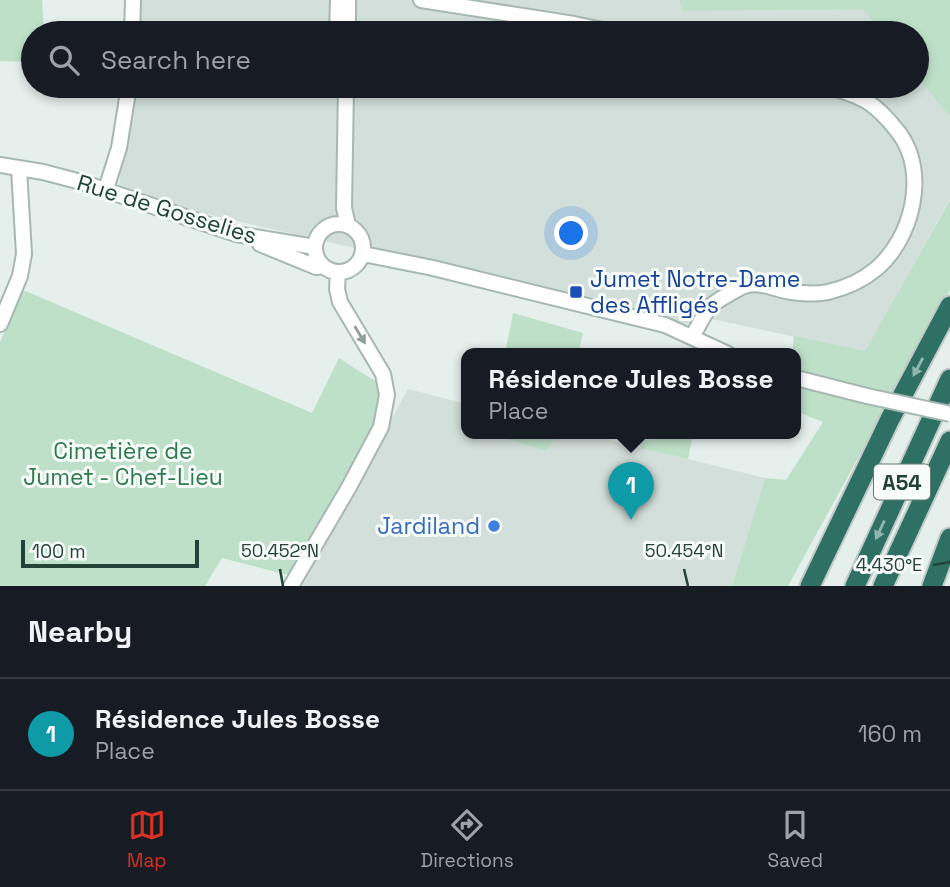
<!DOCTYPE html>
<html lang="en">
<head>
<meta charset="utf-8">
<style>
  :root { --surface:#171b24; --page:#20242c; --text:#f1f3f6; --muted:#9ea1a6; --line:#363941; --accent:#d93025 }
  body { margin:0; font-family:"Space Grotesk",sans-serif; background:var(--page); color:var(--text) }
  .scale { position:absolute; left:21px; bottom:18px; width:178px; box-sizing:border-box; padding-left:7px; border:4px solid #23423a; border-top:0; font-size:19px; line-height:24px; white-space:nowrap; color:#23423a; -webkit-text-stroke:5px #f7fbf9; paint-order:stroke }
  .you { position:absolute; left:572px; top:234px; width:24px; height:24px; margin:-18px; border:5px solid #fff; border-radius:50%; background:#1a73e8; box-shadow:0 0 0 10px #1a73e833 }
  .badge { display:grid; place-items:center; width:46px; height:46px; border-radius:50%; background:var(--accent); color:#fff; font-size:23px; font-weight:700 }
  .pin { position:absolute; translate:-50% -58px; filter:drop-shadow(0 2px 4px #0008) }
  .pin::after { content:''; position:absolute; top:37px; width:24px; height:21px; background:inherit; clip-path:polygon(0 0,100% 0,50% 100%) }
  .popup { position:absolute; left:461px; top:348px; width:340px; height:91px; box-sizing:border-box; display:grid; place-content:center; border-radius:14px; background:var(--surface); filter:drop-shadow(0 2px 5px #0005); font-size:23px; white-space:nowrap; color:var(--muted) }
  .popup b { font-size:26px; color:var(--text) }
  .popup::after { content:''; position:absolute; left:50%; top:100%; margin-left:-14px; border:14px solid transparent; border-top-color:var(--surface) }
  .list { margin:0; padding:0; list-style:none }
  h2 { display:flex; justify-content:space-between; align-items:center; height:91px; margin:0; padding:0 28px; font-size:30px }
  h2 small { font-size:23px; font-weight:400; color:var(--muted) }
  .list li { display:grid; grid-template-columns:46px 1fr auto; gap:21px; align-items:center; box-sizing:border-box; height:112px; padding:0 28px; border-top:2px solid var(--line) }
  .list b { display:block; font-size:26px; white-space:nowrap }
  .list p { margin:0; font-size:23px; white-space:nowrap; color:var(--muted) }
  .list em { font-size:23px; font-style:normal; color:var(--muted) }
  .icon { flex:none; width:38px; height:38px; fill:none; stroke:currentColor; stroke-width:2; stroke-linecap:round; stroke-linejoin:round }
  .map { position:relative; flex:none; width:950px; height:586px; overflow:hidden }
  .search { position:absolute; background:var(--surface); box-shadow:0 4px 10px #0003; left:21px; right:21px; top:21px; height:77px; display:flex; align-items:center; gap:18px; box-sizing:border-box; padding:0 24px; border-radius:38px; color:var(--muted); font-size:26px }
  .sheet { height:203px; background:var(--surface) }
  nav { display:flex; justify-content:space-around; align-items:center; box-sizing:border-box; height:98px; border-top:2px solid var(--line); background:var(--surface); font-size:19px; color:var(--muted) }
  nav a { display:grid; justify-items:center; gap:4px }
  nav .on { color:var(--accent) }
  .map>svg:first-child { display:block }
  .built { fill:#d3dfda }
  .green { fill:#bee0c8 }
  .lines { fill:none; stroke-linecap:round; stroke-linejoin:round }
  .minor-casing { stroke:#a7b8b2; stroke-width:18 }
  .highway-casing { stroke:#c1cac8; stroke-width:23 }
  .minor { stroke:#fff; stroke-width:14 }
  .highway { stroke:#2e7063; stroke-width:19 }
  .minor-bridge-casing { stroke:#a7b8b2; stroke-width:18; stroke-linecap:butt }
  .minor-bridge { stroke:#fff; stroke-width:14 }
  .oneway { fill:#91a09c }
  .oneway2 { fill:#92b6ae }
  .ticks { fill:none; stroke:#23423a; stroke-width:2.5 }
  .transit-dot { fill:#1a4fb4; stroke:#f7fbf9; stroke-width:2.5 }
  .shop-dot { fill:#3f7fe0; stroke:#f7fbf9; stroke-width:2.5 }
  .labels { text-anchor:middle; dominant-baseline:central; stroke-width:6; stroke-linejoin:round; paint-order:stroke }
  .shield { fill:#f7fbf9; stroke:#637a73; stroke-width:2 }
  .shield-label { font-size:21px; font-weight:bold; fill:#23423a }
  .street-label { font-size:23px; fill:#23423a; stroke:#f7fbf9 }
  .transit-label { font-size:23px; fill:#164399; stroke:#f7fbf9; text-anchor:start }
  .park-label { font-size:23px; fill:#2c7b4b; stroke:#f7fbf9 }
  .shop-label { font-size:23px; fill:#366cbe; stroke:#f7fbf9; text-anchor:end }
  .ticks-label { font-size:18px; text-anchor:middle; fill:#23423a; stroke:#f7fbf9; stroke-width:6; stroke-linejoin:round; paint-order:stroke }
</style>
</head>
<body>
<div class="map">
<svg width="950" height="586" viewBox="0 0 950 586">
  <rect width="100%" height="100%" fill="#e5efeb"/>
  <path class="built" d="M 127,0 L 950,0 L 950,199 L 865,352 L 712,319 L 687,324 L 119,194 L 123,86 L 917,86 L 917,33 L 125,33 Z
    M 408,389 L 466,404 L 466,434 L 489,434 L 546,451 L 558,434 L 587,434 L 765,478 L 732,586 L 299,586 Z"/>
  <path class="green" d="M 0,0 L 42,0 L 44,33 L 33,33 L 33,62 L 0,61 Z
    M 679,0 L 950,0 L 950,117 L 917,76 L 917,33 L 882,33 L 863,9 L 684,11 Z
    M 950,200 L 950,290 L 788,586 L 732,586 L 765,478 L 786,480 L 823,422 L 796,411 L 796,354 L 792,354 L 794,336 L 865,351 Z
    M 23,290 L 312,413 L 339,358 L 370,378 L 386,386 L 372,433 L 292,576 L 222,558 L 205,586 L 0,586 L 0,342 Z
    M 513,313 L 583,333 L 578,354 L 505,354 Z
    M 489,434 L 558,434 L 546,451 Z
    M 632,434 L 693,434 L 688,459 L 641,448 Z"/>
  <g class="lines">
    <defs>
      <path id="minor" d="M 421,0 L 574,24 L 617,33
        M 132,33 L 133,0
        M 337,33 L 338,0
        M 348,33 L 348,0
        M 346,86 L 344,208 L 348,225
        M 0,165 L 43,172 L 81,182 L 236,234 L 315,247
        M 106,189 L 119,148 L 129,86
        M315 248a24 24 0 1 1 48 0a24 24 0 1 1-48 0Z
        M 260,244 L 316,267 L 323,266
        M 363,254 L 433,268 L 665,325 L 728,354
        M 0,324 L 20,276 L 24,254 L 19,169
        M 692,337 C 698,327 704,313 712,305 C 718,300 737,289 744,286 C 759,281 771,288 786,291 C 798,293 816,295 828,292 C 845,288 863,280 876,269 C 912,239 929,173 899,133 C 875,102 863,96 825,86
        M 796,378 L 867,396
        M 291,586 L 349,487 L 381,427 L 387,395 L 383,374 L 340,302 L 337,289 L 338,272"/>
      <path id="highway" d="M 810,586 L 890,419 L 950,306
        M 855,586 L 950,379
        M 883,586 L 950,441
        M 932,586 L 950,538"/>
    </defs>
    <use href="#minor" class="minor-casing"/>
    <use href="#highway" class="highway-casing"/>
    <use href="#minor" class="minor"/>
    <use href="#highway" class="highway"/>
    <defs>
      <path id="minor-bridge" d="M 867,396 L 950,414"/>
    </defs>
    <use href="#minor-bridge" class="minor-bridge-casing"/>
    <use href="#minor-bridge" class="minor-bridge"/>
  </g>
  <defs><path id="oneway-solid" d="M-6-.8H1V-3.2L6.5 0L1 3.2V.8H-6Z" transform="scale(1.75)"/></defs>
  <use class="oneway" href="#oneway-solid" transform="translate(360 335) rotate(59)"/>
  <g class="oneway2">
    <use href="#oneway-solid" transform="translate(918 367) rotate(118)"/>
    <use href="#oneway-solid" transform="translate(880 530) rotate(115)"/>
  </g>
  <path class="ticks" d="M 933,565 L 950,562M 280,569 L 283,586M 684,569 L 688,586"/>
  <rect class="transit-dot" x="569" y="285" width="14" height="14" rx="3.5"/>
  <circle class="shop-dot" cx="494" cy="526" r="7"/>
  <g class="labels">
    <rect class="shield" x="874" y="464.5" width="56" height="35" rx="5"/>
    <g class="shield-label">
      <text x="902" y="482">A54</text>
    </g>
    <g class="street-label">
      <text transform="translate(167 209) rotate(17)">Rue de Gosselies</text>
    </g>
    <g class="transit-label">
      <text x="590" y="279">Jumet Notre-Dame<tspan x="590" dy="26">des Affligés</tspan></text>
    </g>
    <g class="park-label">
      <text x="123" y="451">Cimetière de<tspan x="123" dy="26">Jumet - Chef-Lieu</tspan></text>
    </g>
    <g class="shop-label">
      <text x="480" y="526">Jardiland</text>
    </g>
  </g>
  <g class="ticks-label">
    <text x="280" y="557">50.452°N</text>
    <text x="684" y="557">50.454°N</text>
    <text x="889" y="571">4.430°E</text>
  </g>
</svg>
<div class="scale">100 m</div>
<div class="you"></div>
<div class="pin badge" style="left:631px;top:520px;background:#0f9aa8">1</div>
<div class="popup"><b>Résidence Jules Bosse</b>Place</div>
<div class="search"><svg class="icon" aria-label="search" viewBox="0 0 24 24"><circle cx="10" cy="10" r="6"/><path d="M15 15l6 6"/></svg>Search here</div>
</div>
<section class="sheet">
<h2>Nearby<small></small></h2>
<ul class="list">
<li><span class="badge" style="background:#0f9aa8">1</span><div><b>Résidence Jules Bosse</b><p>Place</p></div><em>160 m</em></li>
</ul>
</section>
<nav>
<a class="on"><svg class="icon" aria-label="map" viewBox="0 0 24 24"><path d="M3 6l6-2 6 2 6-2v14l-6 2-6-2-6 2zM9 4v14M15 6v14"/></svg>Map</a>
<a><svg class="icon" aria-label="directions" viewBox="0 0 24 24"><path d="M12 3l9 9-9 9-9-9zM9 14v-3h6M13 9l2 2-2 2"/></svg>Directions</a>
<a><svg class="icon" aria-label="saved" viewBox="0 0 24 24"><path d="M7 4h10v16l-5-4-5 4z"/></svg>Saved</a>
</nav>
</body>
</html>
